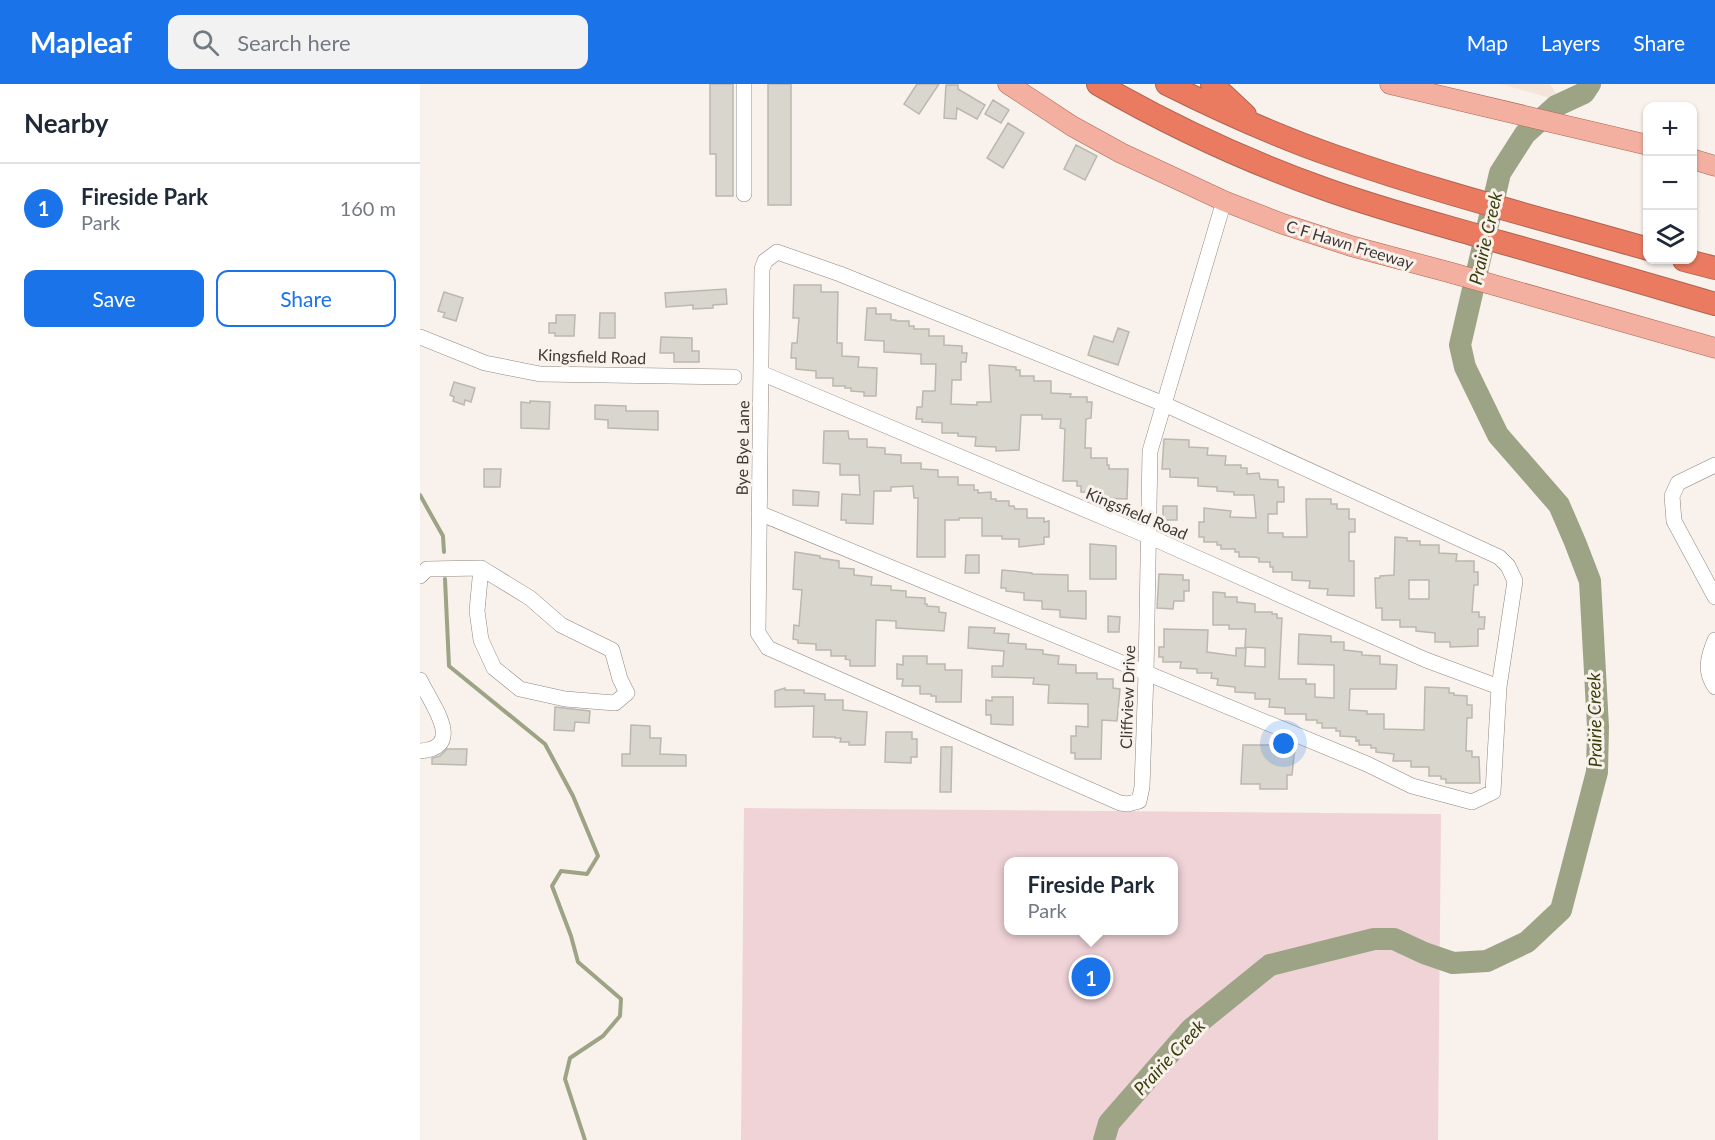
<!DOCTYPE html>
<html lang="en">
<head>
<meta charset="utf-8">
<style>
  :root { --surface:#fff; --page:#f2f2f3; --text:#1f2937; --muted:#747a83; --line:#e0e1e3; --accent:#1a73e8 }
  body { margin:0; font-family:Lato,sans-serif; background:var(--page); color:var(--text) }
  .controls { position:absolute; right:18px; top:18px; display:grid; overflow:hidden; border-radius:12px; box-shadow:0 2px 4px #0004 }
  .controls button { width:54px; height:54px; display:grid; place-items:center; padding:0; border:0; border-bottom:2px solid var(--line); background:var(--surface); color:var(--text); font:30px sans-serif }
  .you { position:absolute; left:864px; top:660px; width:21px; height:21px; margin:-15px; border:4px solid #fff; border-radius:50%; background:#1a73e8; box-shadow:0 0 0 9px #1a73e833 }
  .badge { display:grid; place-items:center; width:39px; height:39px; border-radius:50%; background:var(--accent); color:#fff; font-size:20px; font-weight:700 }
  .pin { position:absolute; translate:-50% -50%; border:3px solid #fff; box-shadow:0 2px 6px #0006 }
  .popup { position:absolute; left:584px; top:773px; width:174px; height:78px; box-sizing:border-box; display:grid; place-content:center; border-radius:12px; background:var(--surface); filter:drop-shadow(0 2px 4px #0005); font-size:20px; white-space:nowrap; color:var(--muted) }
  .popup b { font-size:22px; color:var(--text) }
  .popup::after { content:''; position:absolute; left:50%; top:100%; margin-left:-12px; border:12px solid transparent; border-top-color:var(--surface) }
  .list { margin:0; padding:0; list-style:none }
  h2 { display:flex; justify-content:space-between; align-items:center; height:78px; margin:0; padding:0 24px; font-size:26px }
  h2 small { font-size:20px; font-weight:400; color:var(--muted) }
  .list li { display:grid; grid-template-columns:39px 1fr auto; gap:18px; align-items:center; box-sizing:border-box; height:90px; padding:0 24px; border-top:2px solid var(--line) }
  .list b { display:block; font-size:22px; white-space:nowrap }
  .list p { margin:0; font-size:20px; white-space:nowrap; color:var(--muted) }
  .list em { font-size:20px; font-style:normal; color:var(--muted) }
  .actions { display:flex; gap:12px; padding:18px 24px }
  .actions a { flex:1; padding:14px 0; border:2px solid var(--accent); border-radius:12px; text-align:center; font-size:21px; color:var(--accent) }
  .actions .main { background:var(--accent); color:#fff }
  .icon { flex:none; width:33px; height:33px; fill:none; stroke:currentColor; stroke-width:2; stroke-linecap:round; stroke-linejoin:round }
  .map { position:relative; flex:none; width:1295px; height:1056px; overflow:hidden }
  header { display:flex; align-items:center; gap:36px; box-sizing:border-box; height:84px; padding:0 30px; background:var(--accent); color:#fff }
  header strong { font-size:28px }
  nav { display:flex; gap:33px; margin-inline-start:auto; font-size:21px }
  .search { width:420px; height:54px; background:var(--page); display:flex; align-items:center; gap:15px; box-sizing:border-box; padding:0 21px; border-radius:12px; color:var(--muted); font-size:22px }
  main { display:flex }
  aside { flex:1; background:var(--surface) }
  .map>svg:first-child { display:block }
  .built { fill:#f3e5d9 }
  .green { fill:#f0d3d7; fill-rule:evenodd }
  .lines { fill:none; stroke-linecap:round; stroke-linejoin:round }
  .stream { stroke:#9da485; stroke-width:4 }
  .river { stroke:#9da485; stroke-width:22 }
  .building { fill:#d9d6cd; stroke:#bbb8b0; stroke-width:1.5; fill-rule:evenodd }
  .minor-casing { stroke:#8f8882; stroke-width:16 }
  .major-casing { stroke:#ae6451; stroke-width:21 }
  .highway-casing { stroke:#ae6451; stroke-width:24 }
  .minor { stroke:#fff; stroke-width:15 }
  .major { stroke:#f3b0a0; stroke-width:20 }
  .highway { stroke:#eb7b60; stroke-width:22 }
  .labels { text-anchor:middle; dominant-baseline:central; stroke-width:6; stroke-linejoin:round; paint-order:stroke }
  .street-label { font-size:16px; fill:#3c3936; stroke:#f9f1eb }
  .water-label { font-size:18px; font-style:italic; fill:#383f0a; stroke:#f9f1eb }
</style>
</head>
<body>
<header>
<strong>Mapleaf</strong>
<div class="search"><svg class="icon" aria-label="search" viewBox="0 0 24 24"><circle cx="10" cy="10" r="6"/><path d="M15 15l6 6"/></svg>Search here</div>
<nav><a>Map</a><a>Layers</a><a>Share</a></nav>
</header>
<main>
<aside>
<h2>Nearby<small></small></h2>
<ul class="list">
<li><span class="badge">1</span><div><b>Fireside Park</b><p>Park</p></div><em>160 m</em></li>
</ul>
<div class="actions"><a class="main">Save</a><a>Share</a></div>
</aside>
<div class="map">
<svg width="1295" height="1056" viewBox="0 0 1295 1056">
  <rect width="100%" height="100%" fill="#f9f1eb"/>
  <path class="built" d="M 1081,0 L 1130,0 L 1139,14 L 1137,16 Z"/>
  <path class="green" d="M 324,724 L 1021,730 L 1018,1056 L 321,1056 ZM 588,778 L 754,778 L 754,846 L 588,846 Z"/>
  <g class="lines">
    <path class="stream" d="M 0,411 L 23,452 L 24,468
      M 25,495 L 29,582 L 125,660 L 153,712 L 178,772 L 167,790 L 141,787 L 132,802 L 151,852 L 158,878 L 201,915 L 200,932 L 183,952 L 150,974 L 145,995 L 165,1056"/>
    <path class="river" d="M 684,1056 L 689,1039 L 771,945 L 850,881 L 954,855 L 974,855 L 1004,869 L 1033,879 L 1067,877 L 1107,858 L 1141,826 L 1177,688 L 1178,643 L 1170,497 L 1155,458 L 1139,421 L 1078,351 L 1045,283 L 1040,261 L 1080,89 L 1105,50 L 1136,22 L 1164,9 L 1170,0"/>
  </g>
  <path class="building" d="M 290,0 L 313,0 L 313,112 L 296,112 L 296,70 L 290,70 Z
    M 348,0 L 371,0 L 371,121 L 348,121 Z
    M 497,0 L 519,0 L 499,30 L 484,20 Z
    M 526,1 L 538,1 L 538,5 L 565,21 L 557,35 L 537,24 L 536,35 L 524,34 Z
    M 573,16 L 589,26 L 581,39 L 565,30 Z
    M 588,39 L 604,49 L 583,84 L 567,74 Z
    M 656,61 L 677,72 L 665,96 L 644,85 Z
    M 374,201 L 401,201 L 401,208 L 418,208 L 417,259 L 422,259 L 422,272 L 439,273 L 438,283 L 457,284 L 456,312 L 444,312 L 444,308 L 431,307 L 431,304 L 425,304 L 425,302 L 413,302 L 413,294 L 396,294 L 396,287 L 376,285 L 376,274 L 371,274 L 372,259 L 377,259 L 379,234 L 373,234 Z
    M 306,205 L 307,220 L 293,221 L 293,224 L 273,225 L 273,221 L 246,223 L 245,209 Z
    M 24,208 L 43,214 L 36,237 L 23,233 L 25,229 L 18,227 Z
    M 447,224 L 456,224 L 456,230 L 471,230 L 471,236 L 476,236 L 476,237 L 489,237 L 489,242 L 494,242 L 494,245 L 509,245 L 509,252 L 524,252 L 524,261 L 542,262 L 542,269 L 547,269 L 546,278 L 541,278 L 541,296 L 532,296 L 531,320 L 557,321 L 557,318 L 571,318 L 569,281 L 596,283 L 596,286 L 600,286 L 600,292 L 614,292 L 614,297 L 631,297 L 631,309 L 651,310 L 650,313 L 667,313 L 667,318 L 672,318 L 671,334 L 666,335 L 665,364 L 671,364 L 671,374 L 687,374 L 687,381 L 689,381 L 689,385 L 708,385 L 707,415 L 681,414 L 681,409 L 661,408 L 661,402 L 657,402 L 657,397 L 643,397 L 645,345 L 640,344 L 641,335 L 622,335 L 622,331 L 601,331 L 599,366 L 576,367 L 576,363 L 555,362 L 556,353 L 538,352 L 538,349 L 522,349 L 522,339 L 502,338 L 502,335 L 496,335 L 497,323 L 502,323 L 503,307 L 515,307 L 516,280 L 501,280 L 501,270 L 464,268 L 464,257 L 445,256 Z
    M 180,229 L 195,229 L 195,254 L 179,254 Z
    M 136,231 L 155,231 L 154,252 L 135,252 L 135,249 L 129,249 L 129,239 L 136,239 Z
    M 698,244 L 709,248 L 698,281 L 668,271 L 674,252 L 693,258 Z
    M 241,253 L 272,254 L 272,267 L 279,267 L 279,278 L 254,278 L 254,269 L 240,269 Z
    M 34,298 L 55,304 L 51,318 L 45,316 L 44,321 L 33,317 L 34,313 L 30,311 Z
    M 110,317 L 130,318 L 129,345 L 101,344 L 101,318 L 110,319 Z
    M 175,321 L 206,322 L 206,327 L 238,327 L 238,346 L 188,344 L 188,336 L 175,335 Z
    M 404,347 L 428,347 L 429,355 L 447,355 L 447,363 L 465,364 L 465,370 L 481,371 L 481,379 L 501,379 L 501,385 L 518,386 L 518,393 L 538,393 L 538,401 L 554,401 L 554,406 L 558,406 L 558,409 L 571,408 L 571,415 L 576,415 L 576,417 L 589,417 L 589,422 L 594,422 L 595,425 L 607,425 L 607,434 L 624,434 L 624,438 L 629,437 L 629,453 L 624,453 L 624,460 L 599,463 L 599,455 L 582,455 L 582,452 L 562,452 L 562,434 L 539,434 L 539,436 L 525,436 L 525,473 L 497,473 L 498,414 L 494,414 L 493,402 L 471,403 L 471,407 L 454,407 L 453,440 L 426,439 L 426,436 L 421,436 L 422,410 L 440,411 L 439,391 L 420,391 L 420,380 L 403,379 Z
    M 744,355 L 769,356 L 769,363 L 788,364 L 787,371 L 806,372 L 805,381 L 821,381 L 821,384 L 827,384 L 827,390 L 839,389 L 840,395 L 858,396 L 858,403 L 864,403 L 864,418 L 857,418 L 857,430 L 848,430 L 848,449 L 863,449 L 863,453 L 887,453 L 886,415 L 911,415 L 911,420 L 917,420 L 917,425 L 929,425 L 929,435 L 935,435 L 935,448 L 929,448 L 929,477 L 934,477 L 934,512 L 907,511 L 908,505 L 889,504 L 890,497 L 872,496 L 872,488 L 853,488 L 853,483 L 850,483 L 850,478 L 839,478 L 839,474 L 834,473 L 819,473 L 819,468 L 815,468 L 815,465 L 801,465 L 801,461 L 797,461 L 797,458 L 784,458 L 784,453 L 779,453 L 779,438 L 784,438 L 784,424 L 811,427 L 810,433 L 836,434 L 834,411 L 814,411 L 814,408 L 797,407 L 797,403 L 778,402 L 778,394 L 750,393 L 750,385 L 742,385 Z
    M 64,385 L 81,385 L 80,403 L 64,403 Z
    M 373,406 L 399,408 L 398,422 L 373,421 Z
    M 743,422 L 757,422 L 757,436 L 743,436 Z
    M 975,453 L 987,454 L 987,457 L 1000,457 L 1000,461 L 1019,461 L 1019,469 L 1037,470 L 1036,477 L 1054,477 L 1054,488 L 1058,488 L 1058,501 L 1054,501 L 1052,528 L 1059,528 L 1059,533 L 1065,533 L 1064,545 L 1058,545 L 1058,562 L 1030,563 L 1030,558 L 1015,558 L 1015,549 L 996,547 L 996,543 L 980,543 L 980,536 L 962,536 L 962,524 L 956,524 L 955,494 L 960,494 L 960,492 L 974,491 ZM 989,496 L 1009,496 L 1009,515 L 989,515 Z
    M 670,460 L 696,462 L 696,495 L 670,495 Z
    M 375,468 L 400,472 L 400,474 L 419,477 L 419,484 L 434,485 L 434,491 L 452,493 L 451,501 L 471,502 L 471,506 L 486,507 L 486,513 L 505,514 L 505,520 L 507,520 L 507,522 L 519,523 L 519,528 L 526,529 L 524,547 L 476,544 L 476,537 L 456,536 L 455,582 L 430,582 L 430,576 L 425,575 L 426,572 L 411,572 L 411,566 L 396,566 L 396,560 L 378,559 L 378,556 L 373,555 L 374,541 L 379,542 L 382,506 L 373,505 Z
    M 546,471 L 559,471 L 559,489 L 545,489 Z
    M 582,486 L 612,489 L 612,490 L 648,491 L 648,507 L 666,507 L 666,535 L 640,533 L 640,526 L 622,525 L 622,517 L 604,516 L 604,509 L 586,507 L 586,504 L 581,504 Z
    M 739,490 L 763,491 L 763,496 L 769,496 L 769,507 L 764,507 L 764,517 L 754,517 L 753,525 L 737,524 Z
    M 793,508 L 805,509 L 805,513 L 817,513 L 817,518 L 835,520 L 835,528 L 852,528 L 852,530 L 857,530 L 857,534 L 862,534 L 859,595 L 886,595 L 886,600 L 895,600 L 895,613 L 914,614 L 914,581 L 878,580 L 879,550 L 911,552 L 911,558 L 924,558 L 924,566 L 942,568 L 942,571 L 960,572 L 960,580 L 977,581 L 976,605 L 930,605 L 929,626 L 947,627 L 947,630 L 964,630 L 964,645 L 1004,646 L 1005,603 L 1029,604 L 1029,609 L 1034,609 L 1034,611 L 1047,612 L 1047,621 L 1052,621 L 1052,634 L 1047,634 L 1046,667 L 1052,667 L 1052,673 L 1059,673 L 1060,699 L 1026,699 L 1026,695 L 1021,695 L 1021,692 L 1009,692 L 1009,683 L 991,683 L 991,677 L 973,677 L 974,670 L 956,668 L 956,664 L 951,664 L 951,661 L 939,661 L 939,656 L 936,657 L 936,653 L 920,652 L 920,647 L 916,647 L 916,644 L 902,644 L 902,639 L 897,639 L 897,636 L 886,636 L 886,630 L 865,630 L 865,624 L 849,623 L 850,615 L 835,615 L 835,609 L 815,608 L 815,603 L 797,601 L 798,595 L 791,594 L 792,589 L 777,589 L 777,585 L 760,584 L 761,578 L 743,578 L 743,573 L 739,573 L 739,563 L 744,563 L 744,545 L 788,546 L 787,568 L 816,572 L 816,564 L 826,564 L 825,582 L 845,583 L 845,564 L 825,563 L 826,545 L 809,545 L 809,541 L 793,541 Z
    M 688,532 L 700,533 L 699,548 L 688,548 Z
    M 549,543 L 575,544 L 574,549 L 589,550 L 588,559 L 606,560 L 606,565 L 623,566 L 623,570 L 639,572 L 638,580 L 656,581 L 656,589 L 677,589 L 677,595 L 693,595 L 693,604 L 700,605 L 697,637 L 682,636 L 681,675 L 655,675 L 655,669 L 651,669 L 651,652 L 656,652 L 656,642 L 668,643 L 668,620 L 628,619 L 629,601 L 613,600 L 614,594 L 572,593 L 572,582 L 583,582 L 584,567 L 548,564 Z
    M 483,572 L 507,572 L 507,580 L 525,580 L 525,586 L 542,586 L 541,618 L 516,618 L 516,612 L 511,612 L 511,610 L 500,610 L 500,602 L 482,602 L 483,595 L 477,595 L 477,580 L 483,581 Z
    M 365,604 L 365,606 L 384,606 L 384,609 L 405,610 L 405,616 L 423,616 L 423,626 L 447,628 L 445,661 L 429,661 L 429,658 L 420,658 L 421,654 L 415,654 L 415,653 L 393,653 L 394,622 L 355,623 L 355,607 Z
    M 572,613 L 593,613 L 593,641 L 571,640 L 571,631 L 566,631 L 566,616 L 572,617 Z
    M 135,623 L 170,627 L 169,639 L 155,638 L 154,647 L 134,646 Z
    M 211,641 L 230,642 L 230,654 L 241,654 L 240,670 L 266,671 L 266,682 L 202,682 L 202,670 L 210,670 Z
    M 466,648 L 492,648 L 492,655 L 497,655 L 497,673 L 491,673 L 491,679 L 465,678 Z
    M 860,655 L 877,662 L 874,671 L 872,691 L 867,691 L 867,705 L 840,705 L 840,700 L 821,700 L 823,661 L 858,661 Z
    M 521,663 L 532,663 L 531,708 L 520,708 Z
    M 27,665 L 47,665 L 46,681 L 12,680 L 12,674 L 20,672 Z"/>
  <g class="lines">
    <defs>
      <path id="minor" d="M 324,0 L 324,110
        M 0,253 L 65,279 L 120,290 L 314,293
        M 341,289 L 728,452 L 1006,576 L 1079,603
        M 1295,381 L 1258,399 L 1252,412 L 1254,437 L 1295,513
        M 339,429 L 947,680 L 992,702 L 1052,718 L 1073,708 L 1079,603 L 1095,497 L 1088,482 L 1079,473 L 744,320 L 420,190 L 357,168 L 345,177 L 342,185 C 341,306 339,427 338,549 L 348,564 L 700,719 L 708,720 L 719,717 L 722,703 L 726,590 L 730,367 L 804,117
        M 0,492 L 7,485 L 61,484 L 110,514 L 141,541 L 192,566 L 200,595 L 207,609 L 195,619 L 145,615 L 100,605 L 74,584 L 61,556 L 57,527 L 61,484
        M 1295,556 C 1288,573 1284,587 1295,603
        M 0,596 C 10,618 47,664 0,667"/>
      <path id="major" d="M 588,0 L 652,42 L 701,69 L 804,117 L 863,140 L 931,162 L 1032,189 L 1295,264
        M 970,0 L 1228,61
        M 1272,75 L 1295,82"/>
      <path id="highway" d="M 678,0 C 751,42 826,77 905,105 C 963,126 1022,141 1080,158 C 1152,178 1223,199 1295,220
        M 747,0 C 801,27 856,52 914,72 C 1016,108 1123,135 1228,165
        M 792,0 L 825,31
        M 1264,176 L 1295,184"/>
    </defs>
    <use href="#minor" class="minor-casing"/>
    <use href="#major" class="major-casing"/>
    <use href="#highway" class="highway-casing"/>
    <use href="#minor" class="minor"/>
    <use href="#major" class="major"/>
    <use href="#highway" class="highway"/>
  </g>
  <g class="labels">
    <g class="street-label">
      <text transform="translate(930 160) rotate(17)">C F Hawn Freeway</text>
      <text transform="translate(172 272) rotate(2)">Kingsfield Road</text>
      <text transform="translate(322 364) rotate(-89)">Bye Bye Lane</text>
      <text transform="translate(717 429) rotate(23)">Kingsfield Road</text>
      <text transform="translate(707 613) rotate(-88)">Cliffview Drive</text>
    </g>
    <g class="water-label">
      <text transform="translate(1065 154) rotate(-77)">Prairie Creek</text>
      <text transform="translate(1174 636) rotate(-91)">Prairie Creek</text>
      <text transform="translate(749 973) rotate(-47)">Prairie Creek</text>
    </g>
  </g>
</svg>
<div class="controls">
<button>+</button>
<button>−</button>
<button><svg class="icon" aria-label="layers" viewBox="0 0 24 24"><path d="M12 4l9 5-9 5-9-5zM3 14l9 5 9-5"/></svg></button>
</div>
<div class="you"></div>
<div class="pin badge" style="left:671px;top:893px">1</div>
<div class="popup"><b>Fireside Park</b>Park</div>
</div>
</main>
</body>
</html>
